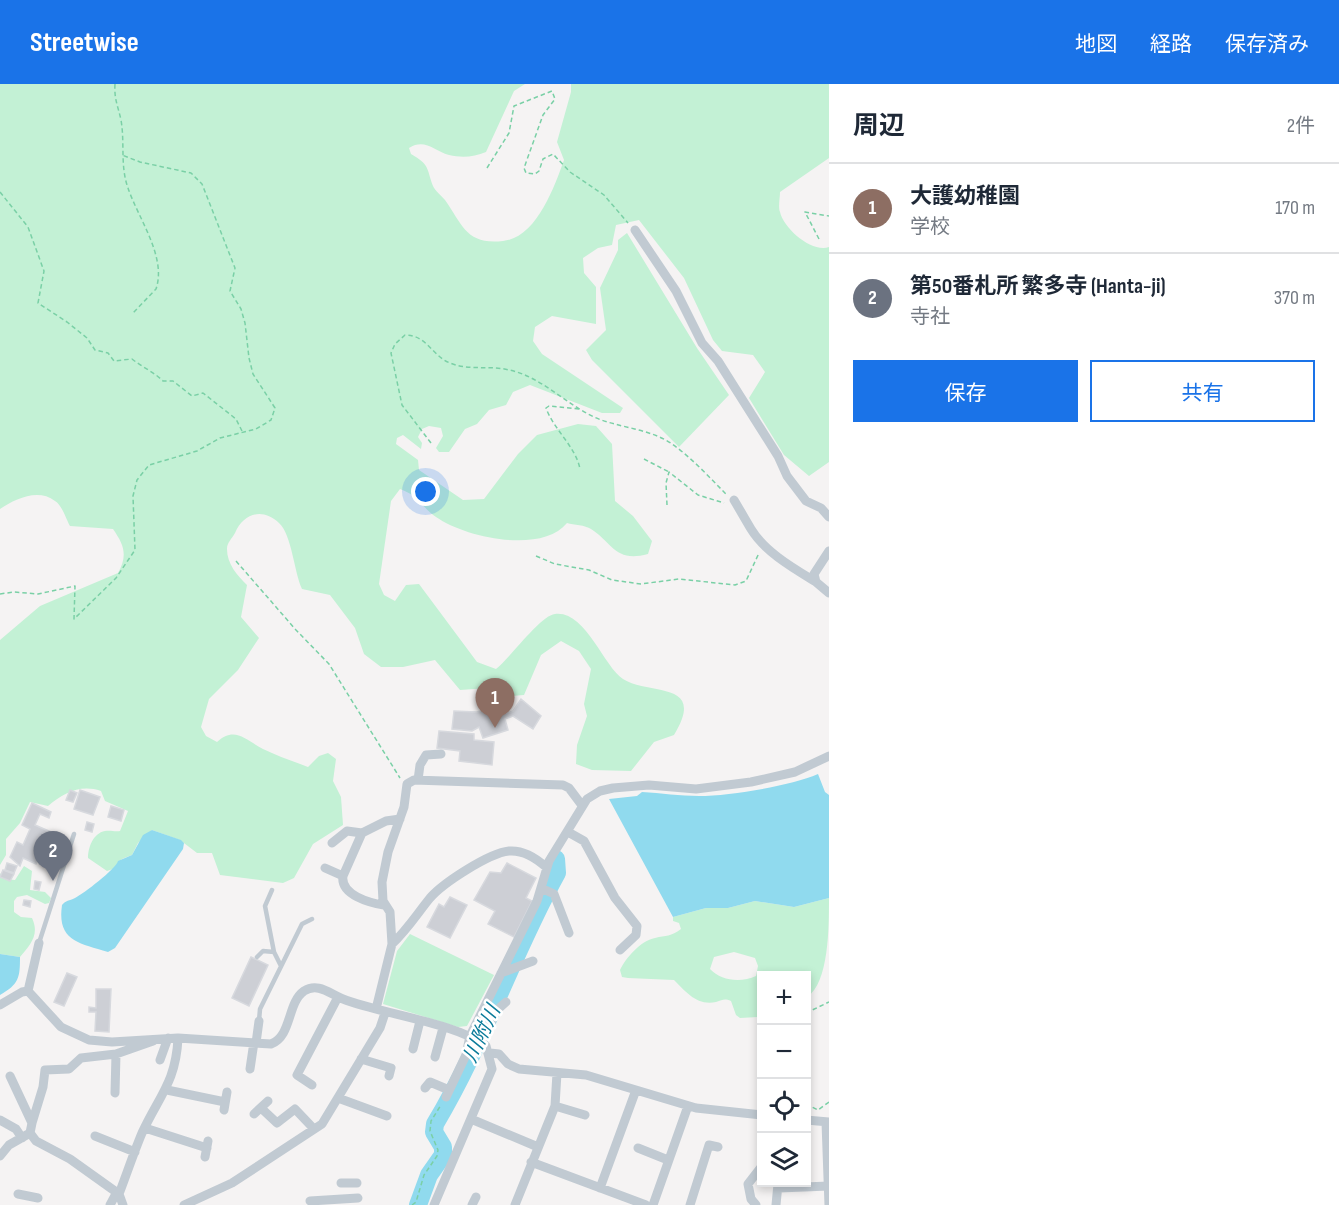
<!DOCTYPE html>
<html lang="ja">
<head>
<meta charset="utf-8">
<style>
  :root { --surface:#fff; --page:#f6f6f7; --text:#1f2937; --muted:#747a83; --line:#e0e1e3; --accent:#1a73e8 }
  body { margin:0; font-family:"Sofia Sans Condensed","Noto Sans JP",sans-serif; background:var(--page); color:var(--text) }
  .controls { position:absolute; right:18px; bottom:18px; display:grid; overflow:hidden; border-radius:0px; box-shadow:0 3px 9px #0003 }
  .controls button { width:54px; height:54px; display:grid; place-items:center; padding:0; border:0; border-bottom:2px solid var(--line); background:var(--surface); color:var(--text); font:30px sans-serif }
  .you { position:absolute; left:426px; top:408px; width:21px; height:21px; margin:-15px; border:4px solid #fff; border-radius:50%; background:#1a73e8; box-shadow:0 0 0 9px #1a73e833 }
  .badge { display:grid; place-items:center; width:39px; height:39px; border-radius:50%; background:var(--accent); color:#fff; font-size:20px; font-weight:700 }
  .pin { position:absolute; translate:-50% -50px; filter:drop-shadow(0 2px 3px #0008) }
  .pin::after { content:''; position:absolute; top:32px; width:21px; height:18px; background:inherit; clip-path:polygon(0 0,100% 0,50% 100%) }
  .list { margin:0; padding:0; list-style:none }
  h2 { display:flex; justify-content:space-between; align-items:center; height:78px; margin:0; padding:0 24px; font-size:26px }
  h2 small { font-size:20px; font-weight:400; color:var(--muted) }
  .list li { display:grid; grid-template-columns:39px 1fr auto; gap:18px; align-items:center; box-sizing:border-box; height:90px; padding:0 24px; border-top:2px solid var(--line) }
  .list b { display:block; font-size:22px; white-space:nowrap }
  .list p { margin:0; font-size:20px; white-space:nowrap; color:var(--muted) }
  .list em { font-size:20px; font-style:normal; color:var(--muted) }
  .actions { display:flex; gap:12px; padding:18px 24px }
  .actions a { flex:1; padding:14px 0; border:2px solid var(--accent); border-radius:0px; text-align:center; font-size:21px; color:var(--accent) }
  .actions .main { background:var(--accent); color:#fff }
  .icon { flex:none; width:33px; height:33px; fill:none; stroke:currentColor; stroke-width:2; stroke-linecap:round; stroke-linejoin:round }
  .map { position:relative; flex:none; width:829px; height:1121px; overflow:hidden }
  header { display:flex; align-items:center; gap:36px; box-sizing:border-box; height:84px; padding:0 30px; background:var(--accent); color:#fff }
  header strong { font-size:28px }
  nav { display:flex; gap:33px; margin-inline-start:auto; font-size:21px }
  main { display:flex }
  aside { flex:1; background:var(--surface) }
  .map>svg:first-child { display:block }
  .green { fill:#c3f1d5; fill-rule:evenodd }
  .water { fill:#90daee }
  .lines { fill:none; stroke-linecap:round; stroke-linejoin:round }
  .river { stroke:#90daee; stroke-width:18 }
  .building { fill:#cdcfd5; stroke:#d7d9de; stroke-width:1.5 }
  .path { stroke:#7ad0a6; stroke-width:1.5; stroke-dasharray:4.5 3; stroke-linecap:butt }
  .lane { stroke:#c1cad2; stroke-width:4.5 }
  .street { stroke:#c1cad2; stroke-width:9 }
  .labels { text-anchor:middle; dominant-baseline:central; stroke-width:5; stroke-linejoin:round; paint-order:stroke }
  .water-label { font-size:20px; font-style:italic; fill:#0c7c9b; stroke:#fff }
</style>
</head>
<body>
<header>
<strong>Streetwise</strong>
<nav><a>地図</a><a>経路</a><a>保存済み</a></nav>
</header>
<main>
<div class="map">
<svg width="829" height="1121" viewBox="0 0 829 1121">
  <rect width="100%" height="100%" fill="#f5f3f3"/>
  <path class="green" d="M 0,0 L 525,0 L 514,7 L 486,68 C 474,73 462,74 449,71 C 434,67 425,54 409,64 L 411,70 C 430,81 426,83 433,102 C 435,107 441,111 445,116 C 463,142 467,161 503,157 C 536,154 554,104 564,76 L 557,58 L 571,8 L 571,0 L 829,0 L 829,74 L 780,108 C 780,114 778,123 780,128 C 784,145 812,169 829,163 L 829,378 L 809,392 L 784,371 L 749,314 L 765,288 L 753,271 L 722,267 L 713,256 L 684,194 L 639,136 L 616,141 L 612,161 L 598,164 L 583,174 L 584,189 L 596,203 L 596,240 L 552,232 L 535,243 L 533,257 L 542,270 L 623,324 L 620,329 L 602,329 L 530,301 L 513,308 L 506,321 L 489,326 L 477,340 L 465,345 L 449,368 L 439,368 L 436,364 L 443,352 L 441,344 L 429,342 L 422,345 L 418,353 L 422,359 L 421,365 L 403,351 L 397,354 L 396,360 L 418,376 L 419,386 L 463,416 L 484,415 L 518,370 L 537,351 L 578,340 L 596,342 L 612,360 L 615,417 L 633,432 L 652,457 L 648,470 C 615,479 613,459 591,445 C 585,441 574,441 567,439 C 542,470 466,454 436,433 C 421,423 420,412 400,405 L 391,417 L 379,500 L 384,511 L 395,517 L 406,501 L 419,500 L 477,578 L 496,585 C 510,574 541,531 555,530 C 585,526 604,583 623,595 C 650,612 707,596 674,651 L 654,658 L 631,687 L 592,686 L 576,680 L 577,661 L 587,632 L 584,620 L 591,585 L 579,567 L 561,557 L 541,571 L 524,611 L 497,613 L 488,604 L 460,606 L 435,576 L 403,583 L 381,583 L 364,570 L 355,544 L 330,511 L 302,505 C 294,488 292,451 279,439 C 262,423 243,430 235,449 C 232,455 227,458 227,465 C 227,480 237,491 247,501 L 241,533 L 259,554 L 238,586 L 209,615 L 201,643 L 206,652 L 217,658 C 235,641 247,657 263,665 C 277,672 293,677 308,683 L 319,672 L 328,669 L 336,675 L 333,697 L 341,713 L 343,741 L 313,760 L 294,794 L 283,799 L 220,791 L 212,769 L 197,769 L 180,756 L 152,746 L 138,759 L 132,771 C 123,775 119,774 116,784 L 107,787 L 88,774 C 88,764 93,749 105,747 C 111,746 115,748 120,747 L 128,727 L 105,717 L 101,707 C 80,700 64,709 48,722 L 30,718 L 20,739 L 6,755 L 6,771 L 0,781 L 0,556 L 40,522 L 118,489 C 128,471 124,461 113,445 L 70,442 C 66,435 62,421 55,417 C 38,404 15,415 0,425 Z
    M 627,149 L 697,264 L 729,311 L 679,363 L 592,276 L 586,266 L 606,246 L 600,204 L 618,166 L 618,156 Z
    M 24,782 L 32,787 L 30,806 L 45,808 L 51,814 L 49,819 L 45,820 L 27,811 L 17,813 L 14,817 L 14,828 L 21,833 L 32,834 C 40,851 30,861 20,873 L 0,870 L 0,789 L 4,795 L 15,796 Z
    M 829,814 C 829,843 829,899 807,913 L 806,892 L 762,892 L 761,927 L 758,933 L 740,934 L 736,931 L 731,917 C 724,914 723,916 716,918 C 697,922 686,908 674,896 L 628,894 L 622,893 L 620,886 C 626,874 640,857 655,854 C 666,851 671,853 681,845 L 679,839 L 673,837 L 673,833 L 706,824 L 728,824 L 755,817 L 794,823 ZM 734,868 L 755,874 L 758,882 L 756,892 C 741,899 721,897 710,885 L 714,873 Z
    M 410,850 L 494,891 L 467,942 L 458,943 L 383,920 L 397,867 Z"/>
  <path class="water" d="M 818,690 L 825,708 L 829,711 L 829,814 L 794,823 L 755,817 L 728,824 L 706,824 L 673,833 L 609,715 L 637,712 L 642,708 C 661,709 680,712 699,712 C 730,712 790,702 818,690 Z
    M 152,746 L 181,756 L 184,759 L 183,765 L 115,864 L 108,868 C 77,859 57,856 62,821 C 66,816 69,817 75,814 C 83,810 116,785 118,777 L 132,771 L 143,751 Z
    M 0,870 L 20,873 C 20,894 19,900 0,911 Z"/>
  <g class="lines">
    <path class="river" d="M 418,1121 L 429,1091 L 443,1071 L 443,1063 L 434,1048 L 435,1040 C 483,960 512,870 557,789 L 556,775"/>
  </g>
  <path class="building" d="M 521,615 L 541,632 L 533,645 L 513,632 L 505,635 L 508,646 L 483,654 L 479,643 L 472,647 L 452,645 L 454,627 L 477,628 L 493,624 L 495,633 L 513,627 Z
    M 439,647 L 474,650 L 474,656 L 494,658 L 492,681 L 459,677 L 460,667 L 437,664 Z
    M 70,706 L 77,709 L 73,718 L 66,716 Z
    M 80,706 L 100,713 L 93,731 L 74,725 Z
    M 32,719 L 51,728 L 49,734 L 40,730 L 35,741 L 51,748 L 36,780 L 23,774 L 20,782 L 10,773 L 17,758 L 23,761 L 30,745 L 22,741 Z
    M 111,722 L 124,726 L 121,737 L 108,733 Z
    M 87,738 L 94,740 L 92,748 L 85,746 Z
    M 7,779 L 17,782 L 14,789 L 5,786 Z
    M 507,779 L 536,794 L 526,814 L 532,817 L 514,853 L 488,840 L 495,827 L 474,816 L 490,788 L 501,789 Z
    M 3,786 L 14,790 L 10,797 L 0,793 Z
    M 35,797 L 41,798 L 39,806 L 34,805 Z
    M 450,813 L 467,821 L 450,854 L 427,843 L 439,820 L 444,823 Z
    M 24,816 L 31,817 L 30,823 L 23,821 Z
    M 251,873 L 268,881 L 249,922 L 232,914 Z
    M 67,889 L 77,893 L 64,922 L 54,918 Z
    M 96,905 L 111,905 L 109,948 L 95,947 L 96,928 L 89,928 L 89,923 L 96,924 Z"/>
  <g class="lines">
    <path class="path" d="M 115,0 C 114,15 118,22 121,36 C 125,59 120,82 128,104 C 138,134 167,173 156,205 L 133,229
      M 487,84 L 509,49 L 514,22 L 552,7 L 555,15 L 543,31 L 524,84 L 526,89 L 535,90 L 539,87 L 543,75 L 553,70 L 570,88 L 604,111 L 628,139
      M 0,108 L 28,143 L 44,187 L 38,219 L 67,238 L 87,254 L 95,266 L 108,269 L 114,277 L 132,275 C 142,283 154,288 163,297 L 173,297 L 192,312 L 203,309 L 236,335 L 242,347
      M 819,155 L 805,128 L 829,132
      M 579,325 L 549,322 L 546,324 C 554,346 576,363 580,385
      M 431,359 L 402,321 L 391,269 L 395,260 L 405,251 C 427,251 432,272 450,279 C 470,287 489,281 509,286 C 540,292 566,320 594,333 C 618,344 649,344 672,360 C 692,374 709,393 726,410
      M 644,375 L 669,388
      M 667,421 L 666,399 L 669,388 L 698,411 L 724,419
      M 536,472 L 555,480 L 589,486 L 612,496 L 641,500 L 679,495 L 735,501 L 746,497 L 759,469
      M 236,477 L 296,546 L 329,580 L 400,694
      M 0,510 L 14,508 L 38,510 L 75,502 L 74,535 L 116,494 L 135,466 L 133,412 L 137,396 L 149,381 L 197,367 L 220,354 L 256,345 L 271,336 L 275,324 L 253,290 L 249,274 L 245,239 L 241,225 L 230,207 L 235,184 L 202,100 L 191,89 L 140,78 L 122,71
      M 806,929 L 829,918
      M 806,1020 L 818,1026 L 829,1018
      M 412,1121 L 416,1118 L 424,1091 L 437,1072 L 438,1066 L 430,1047 L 431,1037 L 441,1021"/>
    <path class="lane" d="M 272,806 L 265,822 L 274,868
      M 39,859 L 74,750
      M 257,873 L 263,867 L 274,868 L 281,882
      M 259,937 L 260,925 L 302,840 L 312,835"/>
    <path class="street" d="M 635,146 L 676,207 L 702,259 L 718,277 L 778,372 L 787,392 L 806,417 L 821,424 L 829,433
      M 734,416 C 740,426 745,435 751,445 C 765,468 793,484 816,498
      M 829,467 L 814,490 L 816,498 L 829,509
      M 418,696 L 420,681 L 426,671 L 441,670
      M 568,748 L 584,757 L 615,814 L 637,842 L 636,851 L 620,866
      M 332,759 L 347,747 L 362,749
      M 325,784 L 343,792
      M 541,804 L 554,810 L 569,849
      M 384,821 C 370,819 340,811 343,792 L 362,749 L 386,737 L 400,735
      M 392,860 C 407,846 417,830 430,814 C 443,799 489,769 509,767 C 522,766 536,774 546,783
      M 501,889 L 533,877
      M 28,907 L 61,943 L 89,956 L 112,958 L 178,954 L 271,960 C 292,952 287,919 304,907 C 318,898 330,910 343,915 C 381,930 457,939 486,962 L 492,985 L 434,1121
      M 28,907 L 39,859
      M 0,921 L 22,908 L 28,907
      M 376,925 L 392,860 L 390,828 L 383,817 L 382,798 L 388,768 L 404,723 L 407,700 L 414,696 L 563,701 L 569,704 L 581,720
      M 256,959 L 259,937
      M 482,959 L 496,927 L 506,918
      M 413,965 L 420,937
      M 490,969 L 499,970 L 508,980 L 519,985 L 586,991 L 696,1024 L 762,1031
      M 435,973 L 443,944
      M 361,975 L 391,984 L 389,992
      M 160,976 L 168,954
      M 250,985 L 254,958
      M 312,1001 L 297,991 L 338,913
      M 425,1004 L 430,998 L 449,1006
      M 167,1006 L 225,1018
      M 115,1009 L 116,970
      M 446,1013 L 466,971 L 470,952 L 537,817 L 549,777 L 587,715 L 600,707 L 613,704 L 649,701 L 696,705 L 751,698 L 795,688 L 829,672
      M 338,1014 L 387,1032
      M 555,1022 L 585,1031
      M 261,1024 L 277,1039 L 295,1025 L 314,1045
      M 224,1026 L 227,1008
      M 254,1030 L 268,1017
      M 471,1035 L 538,1063
      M 0,1036 L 16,1045 L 22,1054
      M 806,1036 L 829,1038
      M 826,1038 L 829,1121
      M 32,1039 L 43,1003 L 45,986 L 69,985 L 81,974 L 116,970 L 153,957
      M 145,1044 L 207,1064
      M 30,1049 L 36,1057 L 70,1075 L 119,1110
      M 95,1052 L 135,1068
      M 638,1064 L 668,1076
      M 0,1072 L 9,1061 L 30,1049 L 32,1039 L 10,992
      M 205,1073 L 208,1057
      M 531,1078 L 646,1121
      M 341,1099 L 357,1099
      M 600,1104 L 636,1006
      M 779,1104 L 829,1102
      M 18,1110 L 38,1114
      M 310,1117 L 358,1114
      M 110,1121 L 117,1108
      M 123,1121 L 119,1110 C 127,1089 134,1068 142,1049 C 159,1012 176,998 178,954
      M 184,1121 L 232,1099 L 322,1040 L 380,944 L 385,929
      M 472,1121 L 476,1113
      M 515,1121 L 555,1022 L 557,989
      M 653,1121 L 688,1022
      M 690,1121 L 709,1061 L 718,1063
      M 756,1121 L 751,1115 L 748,1100 L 762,1082
      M 776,1121 L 778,1100"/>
  </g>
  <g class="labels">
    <g class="water-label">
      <text transform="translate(482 950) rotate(-65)">川附川</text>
    </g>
  </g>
</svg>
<div class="controls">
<button>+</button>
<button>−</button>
<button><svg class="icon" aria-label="locate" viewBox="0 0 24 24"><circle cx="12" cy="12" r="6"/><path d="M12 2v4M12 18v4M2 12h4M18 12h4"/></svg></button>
<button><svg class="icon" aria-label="layers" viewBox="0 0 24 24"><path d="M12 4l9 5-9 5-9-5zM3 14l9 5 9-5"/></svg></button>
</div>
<div class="you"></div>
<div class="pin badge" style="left:495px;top:644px;background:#8d6e63">1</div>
<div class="pin badge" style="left:53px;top:797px;background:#6b7280">2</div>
</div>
<aside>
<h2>周辺<small>2件</small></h2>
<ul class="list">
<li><span class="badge" style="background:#8d6e63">1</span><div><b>大護幼稚園</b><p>学校</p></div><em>170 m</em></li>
<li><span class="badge" style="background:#6b7280">2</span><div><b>第50番札所 繁多寺 (Hanta-ji)</b><p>寺社</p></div><em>370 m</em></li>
</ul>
<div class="actions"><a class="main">保存</a><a>共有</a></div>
</aside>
</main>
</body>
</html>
